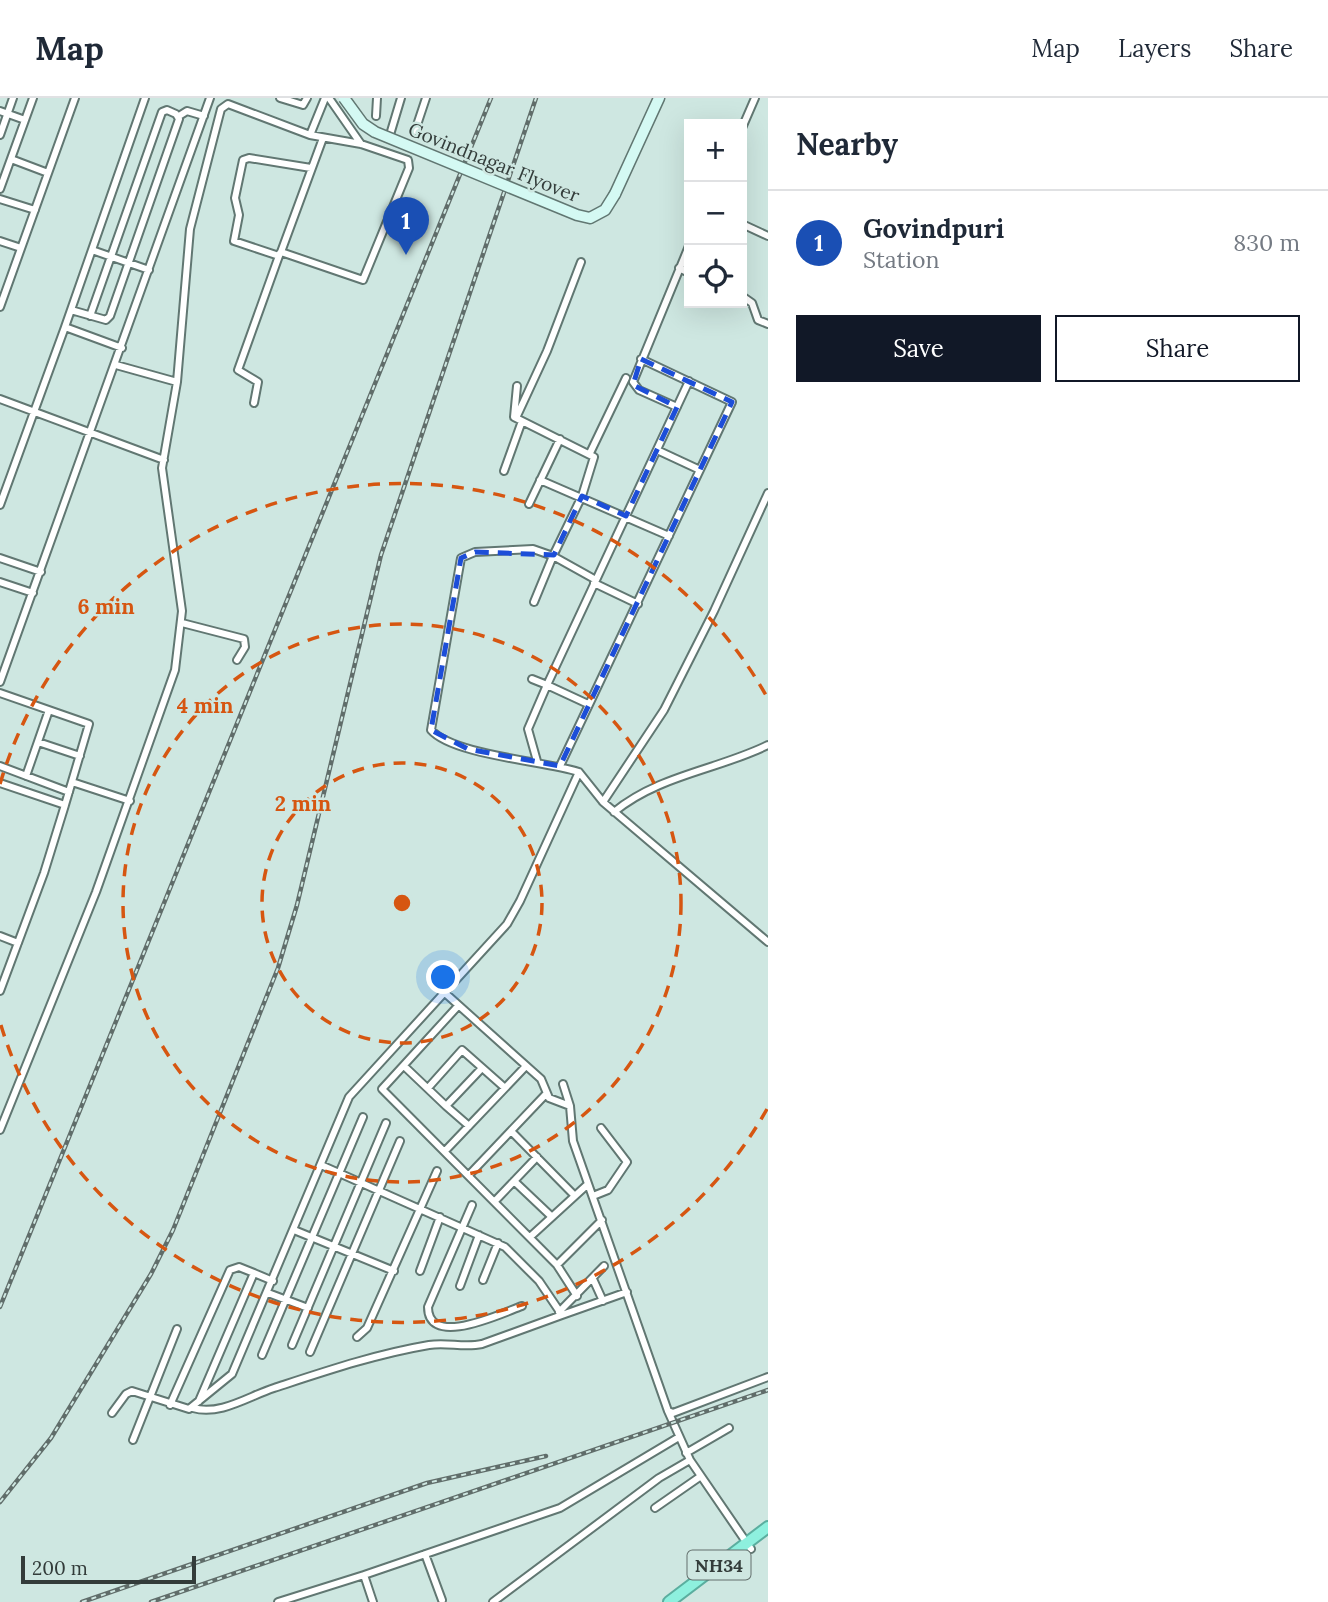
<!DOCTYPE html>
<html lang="en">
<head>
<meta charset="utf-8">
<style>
  :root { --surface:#fff; --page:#f2f2f3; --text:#1f2937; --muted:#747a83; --line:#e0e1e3; --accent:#111827 }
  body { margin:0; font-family:Lora,serif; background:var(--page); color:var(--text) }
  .controls { position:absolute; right:21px; top:21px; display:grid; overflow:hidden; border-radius:0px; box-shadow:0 7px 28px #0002 }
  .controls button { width:63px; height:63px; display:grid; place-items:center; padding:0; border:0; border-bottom:2px solid var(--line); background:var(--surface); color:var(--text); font:35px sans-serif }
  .scale { position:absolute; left:21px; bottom:18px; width:175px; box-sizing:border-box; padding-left:7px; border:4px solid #333c3a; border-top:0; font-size:19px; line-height:24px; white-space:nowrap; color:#333c3a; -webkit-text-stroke:5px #cee7e1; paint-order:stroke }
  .you { position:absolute; left:444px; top:880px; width:24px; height:24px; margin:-18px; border:5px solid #fff; border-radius:50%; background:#1a73e8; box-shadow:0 0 0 10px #1a73e833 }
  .badge { display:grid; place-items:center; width:46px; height:46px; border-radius:50%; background:var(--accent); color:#fff; font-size:23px; font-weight:700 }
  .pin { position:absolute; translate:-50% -58px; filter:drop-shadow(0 2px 4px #0008) }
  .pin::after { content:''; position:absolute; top:37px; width:24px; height:21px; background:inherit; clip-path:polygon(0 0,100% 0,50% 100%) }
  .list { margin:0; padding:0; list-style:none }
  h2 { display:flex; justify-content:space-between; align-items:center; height:91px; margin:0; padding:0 28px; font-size:30px }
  h2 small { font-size:23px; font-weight:400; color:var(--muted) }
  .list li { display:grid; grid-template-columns:46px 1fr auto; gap:21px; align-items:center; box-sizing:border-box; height:105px; padding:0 28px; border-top:2px solid var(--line) }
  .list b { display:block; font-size:26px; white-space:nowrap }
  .list p { margin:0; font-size:23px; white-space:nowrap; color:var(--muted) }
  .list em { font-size:23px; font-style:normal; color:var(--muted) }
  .actions { display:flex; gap:14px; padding:21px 28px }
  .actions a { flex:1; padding:16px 0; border:2px solid var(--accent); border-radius:0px; text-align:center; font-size:24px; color:var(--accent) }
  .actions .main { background:var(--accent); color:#fff }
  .icon { flex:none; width:38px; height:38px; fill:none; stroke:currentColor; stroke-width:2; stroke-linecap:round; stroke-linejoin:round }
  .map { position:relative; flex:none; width:768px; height:1504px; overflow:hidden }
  header { display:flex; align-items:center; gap:42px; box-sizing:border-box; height:98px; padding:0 35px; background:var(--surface); border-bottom:2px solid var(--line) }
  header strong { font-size:33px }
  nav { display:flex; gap:38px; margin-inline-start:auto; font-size:24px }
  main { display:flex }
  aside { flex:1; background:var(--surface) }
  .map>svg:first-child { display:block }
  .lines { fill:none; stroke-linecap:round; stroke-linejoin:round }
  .minor-casing { stroke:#617772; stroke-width:10 }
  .secondary-casing { stroke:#617772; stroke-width:13 }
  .trunk-casing { stroke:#5bae9f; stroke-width:14 }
  .minor { stroke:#fff; stroke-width:6 }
  .secondary { stroke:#d4f9f3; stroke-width:10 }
  .trunk { stroke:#8ef0de; stroke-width:10 }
  .rail-casing { stroke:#606d6a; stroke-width:4.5 }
  .rail { stroke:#cee7e1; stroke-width:2; stroke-dasharray:5; stroke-linecap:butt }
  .secondary-bridge-casing { stroke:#617772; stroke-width:13; stroke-linecap:butt }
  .secondary-bridge { stroke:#d4f9f3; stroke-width:10 }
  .marked { fill:none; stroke:#1d4ed8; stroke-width:5; stroke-dasharray:14 9; stroke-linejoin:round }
  .ring { fill:none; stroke:#d65611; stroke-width:3.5; stroke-dasharray:12 9 }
  .labels { text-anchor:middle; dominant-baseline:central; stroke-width:5; stroke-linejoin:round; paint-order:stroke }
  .shield { fill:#cee7e1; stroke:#626f6c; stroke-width:2 }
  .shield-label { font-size:18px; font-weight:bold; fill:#333c3a }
  .street-label { font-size:19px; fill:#333c3a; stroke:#cee7e1 }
  .centre { fill:#d65611; stroke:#cee7e1; stroke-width:3.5 }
  .ring-label { font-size:21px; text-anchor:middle; font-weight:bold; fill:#d65611; stroke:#cee7e1; stroke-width:5; stroke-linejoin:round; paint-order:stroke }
</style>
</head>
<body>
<header>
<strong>Map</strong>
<nav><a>Map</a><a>Layers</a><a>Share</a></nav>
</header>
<main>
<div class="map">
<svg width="768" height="1504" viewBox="0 0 768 1504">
  <rect width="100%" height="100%" fill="#cee7e1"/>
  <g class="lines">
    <defs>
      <path id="minor" d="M 280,0 L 303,7 L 307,0
        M 329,0 L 361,46
        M 0,13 L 25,22
        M 179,18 L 187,13 L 204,18
        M 376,18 L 377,0
        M 742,30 L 755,0
        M 415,33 L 426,0
        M 0,37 L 13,0
        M 310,37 L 325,0
        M 389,40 L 401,0
        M 11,61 L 48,75
        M 0,91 L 33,0
        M 0,101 L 35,112
        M 742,126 L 768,138
        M 0,143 L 21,150
        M 92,152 L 149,172
        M 279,158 L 234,143 L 239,117 L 235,100 L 243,62 L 249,60 L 311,70
        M 679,170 L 689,175
        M 742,198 L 752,205 L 758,222 L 768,226
        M 0,209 L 75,0
        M 71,212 L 106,222 L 110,218 L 179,21 L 176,16 L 167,12 L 162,14 L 90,218
        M 122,250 L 65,229 L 145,0
        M 116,267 L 177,284
        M 517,288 L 514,319 L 594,359 L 582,398 L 553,458 L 596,482
        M 0,301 L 164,362
        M 254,305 L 258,284 L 238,272 L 280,155
        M 677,309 L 639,292 L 633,284 L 689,148
        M 516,320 L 547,253 L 581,164
        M 657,352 L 700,372
        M 590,355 L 626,280
        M 504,373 L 522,323
        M 540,382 L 669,438
        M 768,395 L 714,513 L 664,612 L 603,704 L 768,844
        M 529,406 L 560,341
        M 0,407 L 65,229
        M 0,460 L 41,474
        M 0,484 L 33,495
        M 594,485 L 638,506
        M 534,504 L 553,458 L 533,451 L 475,454 L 461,460 L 431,632 C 453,657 544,663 579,674
        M 182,525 L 244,541 L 245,549 L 237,562
        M 532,581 L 547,587 L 528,631 L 537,663
        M 0,584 L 210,0
        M 0,595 L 89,626 L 65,707
        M 588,606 L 547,587 L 689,283
        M 38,644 L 80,658
        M 0,668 L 69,694
        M 560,668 L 732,304 L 641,261
        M 26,678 L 49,612
        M 72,684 L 130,703
        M 0,685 L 65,707 L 44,775 L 0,893
        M 614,714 C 659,677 717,672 768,647
        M 0,838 L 18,845
        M 445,895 L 541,981 L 549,1000 L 570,1008
        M 458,908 L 382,991 L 557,1167 L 577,1198
        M 404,968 L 446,1008 L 482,970
        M 563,986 L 570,1008 L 573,1043 L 668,1313 L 690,1362 L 751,1451
        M 428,990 L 462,952 L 505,990
        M 446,1008 L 469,1028
        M 0,1032 L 96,794 L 175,572 L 182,513 L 162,370 L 177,284 L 190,131 L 221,11 L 228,6 L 310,37 L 361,46 L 408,62 L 409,70 L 363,182 L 281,154 L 323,40
        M 511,1033 L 574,1097
        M 445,1053 L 526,968
        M 321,1067 L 505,1149 L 539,1183 L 562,1217 L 627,1194
        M 469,1077 L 546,996
        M 514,1083 L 552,1119
        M 593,1098 L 608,1092 L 627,1064 L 601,1030
        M 495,1103 L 537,1059
        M 472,1107 L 428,1209 C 428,1251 502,1215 522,1208
        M 294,1132 L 394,1173
        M 530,1139 L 588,1086
        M 557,1167 L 602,1122
        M 420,1173 L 440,1119
        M 593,1181 L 603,1203
        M 483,1182 L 498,1145
        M 460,1188 L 479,1137
        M 268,1195 L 308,1210
        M 559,1214 L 604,1168
        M 357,1239 L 367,1230 L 437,1073
        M 292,1247 L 386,1025
        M 310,1254 L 400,1043
        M 262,1257 L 363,1019
        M 199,1303 L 254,1175 L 273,1183
        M 170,1307 L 230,1172 L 239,1169 L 254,1175
        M 193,1310 C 220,1318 249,1298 274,1290 C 326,1273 376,1256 429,1247 C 447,1244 464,1250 482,1246 L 562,1217
        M 668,1313 L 673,1315 L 768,1279
        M 112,1315 L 126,1296 L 132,1293 L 189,1311 L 232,1276 L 349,999 L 507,826 L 520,803 L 579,674 L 603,704
        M 133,1342 L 177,1231
        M 686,1355 L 729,1330
        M 655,1410 L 701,1378
        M 425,1456 L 442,1502
        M 364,1477 L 560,1410 L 679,1339
        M 278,1504 L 364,1477 L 373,1504
        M 493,1504 L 659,1380 L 690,1362"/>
      <path id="secondary" d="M 615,96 L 659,0"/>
      <path id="trunk" d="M 669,1504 L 768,1429"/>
    </defs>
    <use href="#minor" class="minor-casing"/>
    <use href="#secondary" class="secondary-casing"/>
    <use href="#trunk" class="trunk-casing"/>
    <use href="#minor" class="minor"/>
    <use href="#secondary" class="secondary"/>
    <use href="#trunk" class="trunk"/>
    <defs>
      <path id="rail" d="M 0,1209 L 491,0
        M 0,1404 L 51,1340 L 151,1176 L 173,1132 L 278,870 L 297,807 L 381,457 L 536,0
        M 82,1504 L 427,1385 L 546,1358
        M 151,1504 L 768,1292"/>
    </defs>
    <use href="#rail" class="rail-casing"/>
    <use href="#rail" class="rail"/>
    <defs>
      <path id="secondary-bridge" d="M 344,0 L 363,26 L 375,34 L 577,117 L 590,120 L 605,112 L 615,96"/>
    </defs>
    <use href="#secondary-bridge" class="secondary-bridge-casing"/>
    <use href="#secondary-bridge" class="secondary-bridge"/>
  </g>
  <path class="marked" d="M 641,261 L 732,304 L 560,668 L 468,651 L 431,632 L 461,460 L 475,454 L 554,457 L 582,398 L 626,418 L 677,309 L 633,287 Z"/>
  <g class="ring">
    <circle cx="402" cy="805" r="140"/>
    <circle cx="402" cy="805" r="279"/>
    <path d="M767 1011A419 419 0 0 1 0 924M0 686A419 419 0 0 1 767 599"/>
  </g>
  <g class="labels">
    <rect class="shield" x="687.5" y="1452.5" width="63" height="29" rx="5"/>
    <g class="shield-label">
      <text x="719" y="1467">NH34</text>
    </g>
    <g class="street-label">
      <text transform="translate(494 64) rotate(22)">Govindnagar Flyover</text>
    </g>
  </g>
  <circle cx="402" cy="805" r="10" class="centre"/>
  <g class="ring-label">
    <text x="106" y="516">6 min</text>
    <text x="205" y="615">4 min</text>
    <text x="303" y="713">2 min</text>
  </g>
</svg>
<div class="controls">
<button>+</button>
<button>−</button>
<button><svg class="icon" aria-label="locate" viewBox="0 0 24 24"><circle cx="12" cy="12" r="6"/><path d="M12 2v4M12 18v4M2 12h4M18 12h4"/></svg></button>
</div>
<div class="scale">200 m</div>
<div class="you"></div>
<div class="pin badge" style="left:406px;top:157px;background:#1a4fb4">1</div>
</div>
<aside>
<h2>Nearby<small></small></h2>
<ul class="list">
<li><span class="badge" style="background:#1a4fb4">1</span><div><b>Govindpuri</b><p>Station</p></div><em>830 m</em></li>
</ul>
<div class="actions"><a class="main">Save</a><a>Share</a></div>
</aside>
</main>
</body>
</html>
